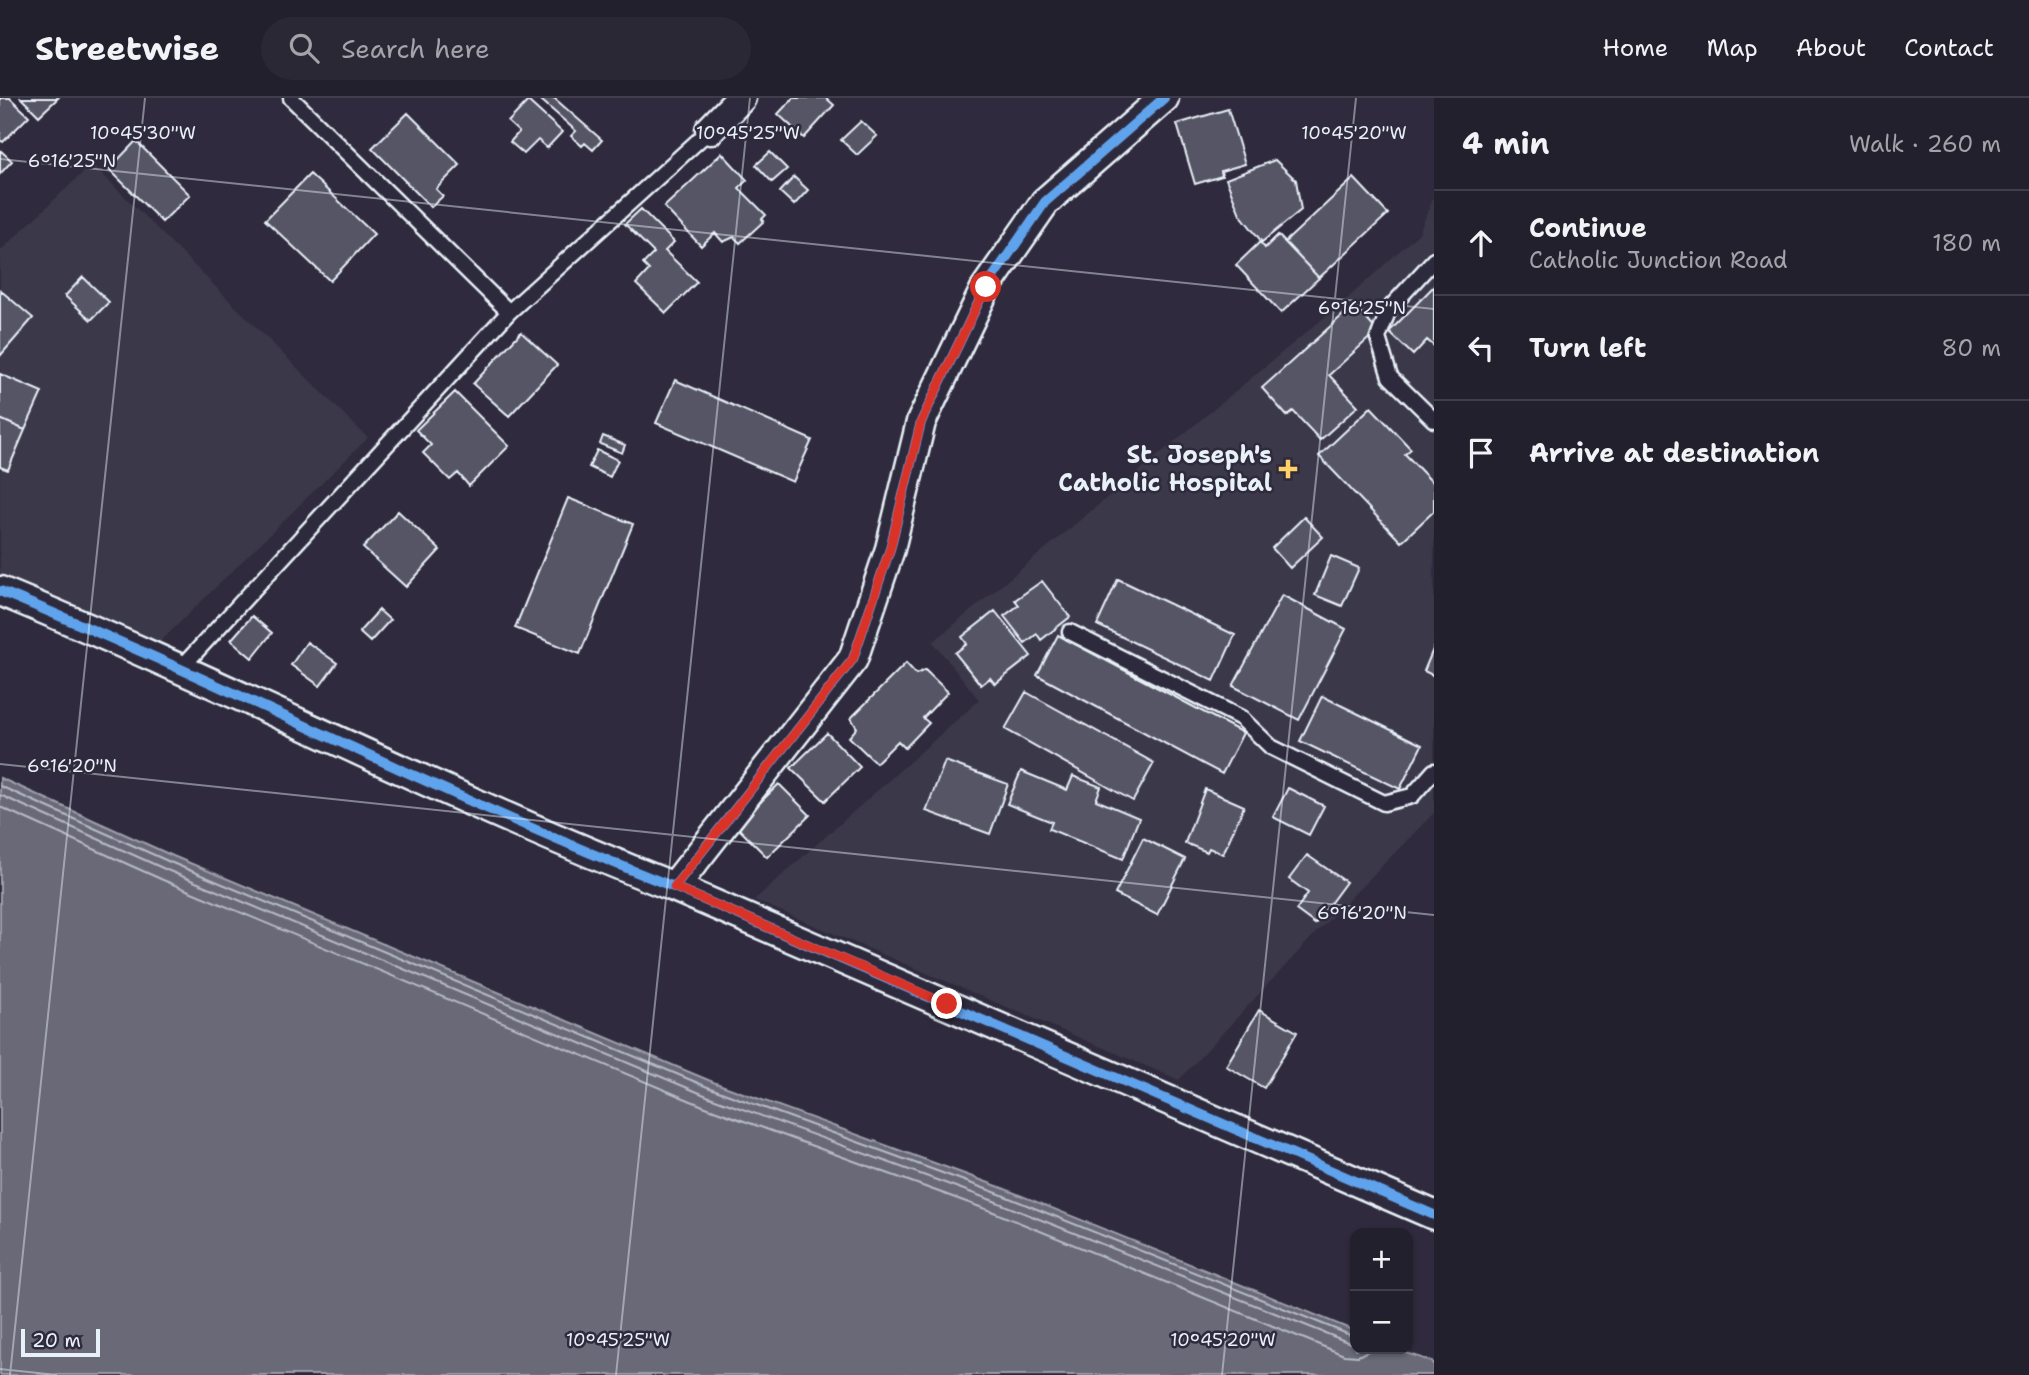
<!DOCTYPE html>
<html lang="en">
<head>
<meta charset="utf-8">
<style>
  :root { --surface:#23202e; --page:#2b2836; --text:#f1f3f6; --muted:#a3a3aa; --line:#403e4a }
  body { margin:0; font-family:"Shantell Sans",sans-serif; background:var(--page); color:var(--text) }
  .controls { position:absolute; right:21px; bottom:21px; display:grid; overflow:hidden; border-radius:14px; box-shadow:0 2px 5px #0004 }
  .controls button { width:63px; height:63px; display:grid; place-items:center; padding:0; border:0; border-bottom:2px solid var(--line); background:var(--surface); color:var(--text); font:35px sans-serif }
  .scale { position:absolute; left:21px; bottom:18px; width:79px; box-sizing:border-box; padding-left:7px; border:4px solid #e8f1f8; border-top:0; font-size:19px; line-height:24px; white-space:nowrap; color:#e8f1f8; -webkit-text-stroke:5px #2f2a3d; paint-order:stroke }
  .stop { position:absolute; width:21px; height:21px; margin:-16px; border:5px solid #d93025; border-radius:50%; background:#fff }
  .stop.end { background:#d93025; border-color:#fff; box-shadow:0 2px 7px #0008 }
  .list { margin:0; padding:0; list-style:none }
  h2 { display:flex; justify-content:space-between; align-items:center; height:91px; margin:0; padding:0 28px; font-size:30px }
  h2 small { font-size:23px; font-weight:400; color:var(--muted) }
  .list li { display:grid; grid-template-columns:46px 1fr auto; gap:21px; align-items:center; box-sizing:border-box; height:105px; padding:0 28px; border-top:2px solid var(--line) }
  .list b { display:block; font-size:26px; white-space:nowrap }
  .list p { margin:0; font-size:23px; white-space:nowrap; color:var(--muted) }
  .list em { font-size:23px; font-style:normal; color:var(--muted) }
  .icon { flex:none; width:38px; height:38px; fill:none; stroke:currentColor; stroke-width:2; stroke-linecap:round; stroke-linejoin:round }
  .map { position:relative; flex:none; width:1434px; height:1277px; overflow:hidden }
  header { display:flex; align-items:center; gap:42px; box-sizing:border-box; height:98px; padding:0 35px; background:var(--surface); border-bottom:2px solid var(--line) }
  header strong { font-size:33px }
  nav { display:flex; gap:38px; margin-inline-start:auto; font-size:24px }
  .search { width:490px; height:63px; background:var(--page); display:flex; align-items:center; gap:18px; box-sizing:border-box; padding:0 24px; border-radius:38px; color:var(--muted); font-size:26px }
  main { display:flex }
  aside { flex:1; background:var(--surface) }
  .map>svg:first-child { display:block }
  .built { fill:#3b3749 }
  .water { fill:#696978; stroke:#9c9fab; stroke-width:2 }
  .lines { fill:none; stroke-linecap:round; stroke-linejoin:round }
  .shore { stroke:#b5bbc5; stroke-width:2 }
  .building { fill:#575565; stroke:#e8f1f8; stroke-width:2 }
  .lane-casing { stroke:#e8f1f8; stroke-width:19 }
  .street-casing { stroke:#e8f1f8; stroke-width:33 }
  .lane { stroke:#2f2a3d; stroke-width:14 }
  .street { stroke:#2f2a3d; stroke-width:28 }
  .cycleway-casing { stroke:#2f2a3d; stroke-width:15 }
  .cycleway { stroke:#60a3ed; stroke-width:10 }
  .route { stroke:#d93025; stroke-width:9 }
  .ticks { fill:none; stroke:#e8f1f8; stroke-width:2; stroke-opacity:0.45 }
  .poi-dot { fill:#ffd166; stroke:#2f2a3d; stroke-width:2.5 }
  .labels { text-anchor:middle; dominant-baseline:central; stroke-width:5; stroke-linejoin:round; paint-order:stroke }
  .poi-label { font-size:24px; font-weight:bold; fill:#e8f1f8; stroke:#2f2a3d; text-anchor:end }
  .ticks-label { font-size:18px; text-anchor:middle; fill:#e8f1f8; stroke:#2f2a3d; stroke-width:5; stroke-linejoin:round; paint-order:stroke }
</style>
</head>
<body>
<header>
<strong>Streetwise</strong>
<div class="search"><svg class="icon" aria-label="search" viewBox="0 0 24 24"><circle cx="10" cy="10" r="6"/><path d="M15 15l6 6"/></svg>Search here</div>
<nav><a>Home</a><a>Map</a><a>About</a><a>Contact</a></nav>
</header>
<main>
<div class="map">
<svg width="1434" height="1277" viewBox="0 0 1434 1277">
  <rect width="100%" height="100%" fill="#2f2a3d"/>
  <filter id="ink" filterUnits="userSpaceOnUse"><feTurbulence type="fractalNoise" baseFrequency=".0143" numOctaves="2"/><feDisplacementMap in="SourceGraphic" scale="14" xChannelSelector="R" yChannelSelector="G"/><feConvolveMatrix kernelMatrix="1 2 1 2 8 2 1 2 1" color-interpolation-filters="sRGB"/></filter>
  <g filter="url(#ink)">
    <path class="built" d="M 92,66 L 368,340 L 154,550 L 0,480 L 0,153 Z
      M 1434,97 L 1434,715 L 1315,836 L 1179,982 L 754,802 L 979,602 L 933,544 L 1350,198 L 1419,135 Z"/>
    <path class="water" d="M 0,680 L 173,758 L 713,984 L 1000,1089 L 1355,1233 L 1355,1251 C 1390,1251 1402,1251 1434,1265 L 1434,1277 L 0,1277 Z"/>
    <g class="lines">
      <path class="shore" d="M 0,688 L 170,764 L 710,990 L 997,1095 L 1355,1239
        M 0,697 L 167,772 L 707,998 L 994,1103 L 1355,1247
        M 0,709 L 163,782 L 703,1008 L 991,1113 L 1344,1257 L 1358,1258 L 1372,1251"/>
    </g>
    <path class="building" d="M 0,0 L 10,0 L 29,18 L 3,44 L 0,42 Z
      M 21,0 L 58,0 L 39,18 Z
      M 543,0 L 554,0 L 602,42 L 593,52 L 585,45 L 582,48 L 571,38 L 576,33 L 541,2 Z
      M 793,0 L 826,0 L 834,7 L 804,40 L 778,16 Z
      M 528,3 L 562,34 L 547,50 L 538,42 L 524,56 L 510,44 L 519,34 L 508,24 Z
      M 1228,11 L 1245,66 L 1221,73 L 1222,78 L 1195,86 L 1177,26 Z
      M 408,15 L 460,67 L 436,91 L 443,98 L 431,109 L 372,50 Z
      M 861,23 L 877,38 L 857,57 L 841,42 Z
      M 136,43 L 190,97 L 162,124 L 109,71 Z
      M 0,52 L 12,63 L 0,76 Z
      M 770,54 L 787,71 L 772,84 L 756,67 Z
      M 722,55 L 747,82 L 739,90 L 766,117 L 762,121 L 764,123 L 740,145 L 734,139 L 723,144 L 715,135 L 701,148 L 664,109 Z
      M 1275,62 L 1296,82 L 1301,112 L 1262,144 L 1240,116 L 1226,81 Z
      M 310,76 L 374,136 L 330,183 L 265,122 Z
      M 794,79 L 808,92 L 794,107 L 780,94 Z
      M 1354,80 L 1388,116 L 1319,180 L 1285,144 Z
      M 641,111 L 674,144 L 665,153 L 697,184 L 666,215 L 636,186 L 649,172 L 643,166 L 654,155 L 625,126 Z
      M 1278,137 L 1319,180 L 1281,215 L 1236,167 L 1260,144 L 1265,150 Z
      M 83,179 L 109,204 L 91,222 L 65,198 Z
      M 1434,188 L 1434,248 L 1427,242 L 1413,257 L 1389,234 Z
      M 0,192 L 33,220 L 0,258 Z
      M 1354,207 L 1377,233 L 1329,277 L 1358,308 L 1320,342 L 1293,313 L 1287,318 L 1262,290 Z
      M 521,234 L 557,267 L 509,318 L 473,286 Z
      M 0,276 L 42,294 L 25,332 L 0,321 Z
      M 675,282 L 812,342 L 793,384 L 656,325 Z
      M 455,294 L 509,348 L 469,388 L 458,375 L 450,382 L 423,355 L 431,347 L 416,332 Z
      M 1371,309 L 1411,351 L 1405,356 L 1434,386 L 1434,413 L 1401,444 L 1319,358 Z
      M 0,321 L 25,332 L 8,372 L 0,369 Z
      M 603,338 L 625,347 L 622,355 L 600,346 Z
      M 597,352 L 618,362 L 610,379 L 589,369 Z
      M 568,400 L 633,426 L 580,556 L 515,530 Z
      M 398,413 L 440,452 L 406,489 L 363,450 Z
      M 1304,419 L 1323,439 L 1290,470 L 1272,450 Z
      M 1331,458 L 1359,470 L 1342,508 L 1315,497 Z
      M 1118,481 L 1235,537 L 1214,583 L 1097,527 Z
      M 1042,483 L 1070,519 L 1041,542 L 1037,536 L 1025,545 L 1004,518 L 1019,507 L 1015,502 Z
      M 1282,497 L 1346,531 L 1299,622 L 1233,588 Z
      M 379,512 L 390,522 L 370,544 L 359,534 Z
      M 995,513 L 1031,558 L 995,586 L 990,580 L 981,587 L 955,555 L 967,546 L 962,539 Z
      M 252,518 L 272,535 L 252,560 L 231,542 Z
      M 1058,537 L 1243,635 L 1222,676 L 1037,577 Z
      M 307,544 L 337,565 L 320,588 L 291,567 Z
      M 1434,549 L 1434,578 L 1424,573 Z
      M 906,565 L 916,576 L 925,572 L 948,594 L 923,620 L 929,625 L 905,650 L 898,643 L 876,665 L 849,639 L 857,630 L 851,620 Z
      M 1026,594 L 1154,665 L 1133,703 L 1005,631 Z
      M 1322,598 L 1422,647 L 1400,691 L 1300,643 Z
      M 827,635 L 860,669 L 825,703 L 791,670 Z
      M 945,663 L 1008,686 L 990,736 L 926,713 Z
      M 1021,673 L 1067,692 L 1073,678 L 1101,689 L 1096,702 L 1139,720 L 1123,761 L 1049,731 L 1052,724 L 1007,706 Z
      M 779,686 L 810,717 L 767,759 L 736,728 Z
      M 1288,690 L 1324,708 L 1309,737 L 1273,719 Z
      M 1205,691 L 1244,708 L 1223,756 L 1209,750 L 1207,754 L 1185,745 Z
      M 1143,740 L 1185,761 L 1157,817 L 1115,796 Z
      M 1307,757 L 1346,784 L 1315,826 L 1296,812 L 1308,795 L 1289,781 Z
      M 1259,912 L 1297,934 L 1264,990 L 1226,968 Z"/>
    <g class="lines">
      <defs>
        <path id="lane" d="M 291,0 L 509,214
          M 1434,162 L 1389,211 L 1378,240 L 1390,279 L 1434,322
          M 1070,534 L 1241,620 L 1271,649 L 1384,705 L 1412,698 L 1434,673
          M 181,570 L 509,214 L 710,32"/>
        <path id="street" d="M 710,32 L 741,0
          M 0,493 C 227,586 445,699 674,789 L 1434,1117
          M 674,789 L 853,561 L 890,451 L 921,324 L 986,189 L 1045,104 L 1164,0"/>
      </defs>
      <use href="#lane" class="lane-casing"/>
      <use href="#street" class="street-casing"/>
      <use href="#lane" class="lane"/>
      <use href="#street" class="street"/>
      <defs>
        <path id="cycleway" d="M 0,493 C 227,586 445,699 674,789 L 1434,1117
          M 674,789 L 853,561 L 890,451 L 921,324 L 986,189 L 1045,104 L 1164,0"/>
      </defs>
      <use href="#cycleway" class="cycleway-casing"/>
      <use href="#cycleway" class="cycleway"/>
    </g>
  </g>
  <g class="lines" filter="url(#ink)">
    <path class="route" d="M 947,906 L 674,789 L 853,561 L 890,451 L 921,324 L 986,189"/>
  </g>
  <path class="ticks" d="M 0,61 L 1434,211M 0,666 L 1434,817M 0,1271 L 57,1277M 10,1277 L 145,0M 616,1277 L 750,0M 1222,1277 L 1356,0"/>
  <path class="poi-dot" d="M1284.5 360.5h7v7h7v7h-7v7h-7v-7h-7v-7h7z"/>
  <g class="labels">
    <g class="poi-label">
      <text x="1272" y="357">St. Joseph's<tspan x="1272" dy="28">Catholic Hospital</tspan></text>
    </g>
  </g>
  <g class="ticks-label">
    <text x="143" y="41">10°45'30"W</text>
    <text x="748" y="41">10°45'25"W</text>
    <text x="1354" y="41">10°45'20"W</text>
    <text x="72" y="69">6°16'25"N</text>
    <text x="1362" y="216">6°16'25"N</text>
    <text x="72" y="674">6°16'20"N</text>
    <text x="1362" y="821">6°16'20"N</text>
    <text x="618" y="1248">10°45'25"W</text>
    <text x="1223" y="1248">10°45'20"W</text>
  </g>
</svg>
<div class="controls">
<button>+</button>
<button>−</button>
</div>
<div class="scale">20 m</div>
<div class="stop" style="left:986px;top:189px"></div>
<div class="stop end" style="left:947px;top:906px"></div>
</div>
<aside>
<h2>4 min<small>Walk · 260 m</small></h2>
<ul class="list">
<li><svg class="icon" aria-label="ahead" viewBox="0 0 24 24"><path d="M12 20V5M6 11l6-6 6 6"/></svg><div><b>Continue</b><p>Catholic Junction Road</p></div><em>180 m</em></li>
<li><svg class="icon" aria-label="left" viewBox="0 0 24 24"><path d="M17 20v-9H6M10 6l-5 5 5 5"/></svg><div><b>Turn left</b></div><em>80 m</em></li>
<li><svg class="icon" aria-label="arrive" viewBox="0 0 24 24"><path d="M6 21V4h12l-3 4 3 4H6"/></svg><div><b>Arrive at destination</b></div></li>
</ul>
</aside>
</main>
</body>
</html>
